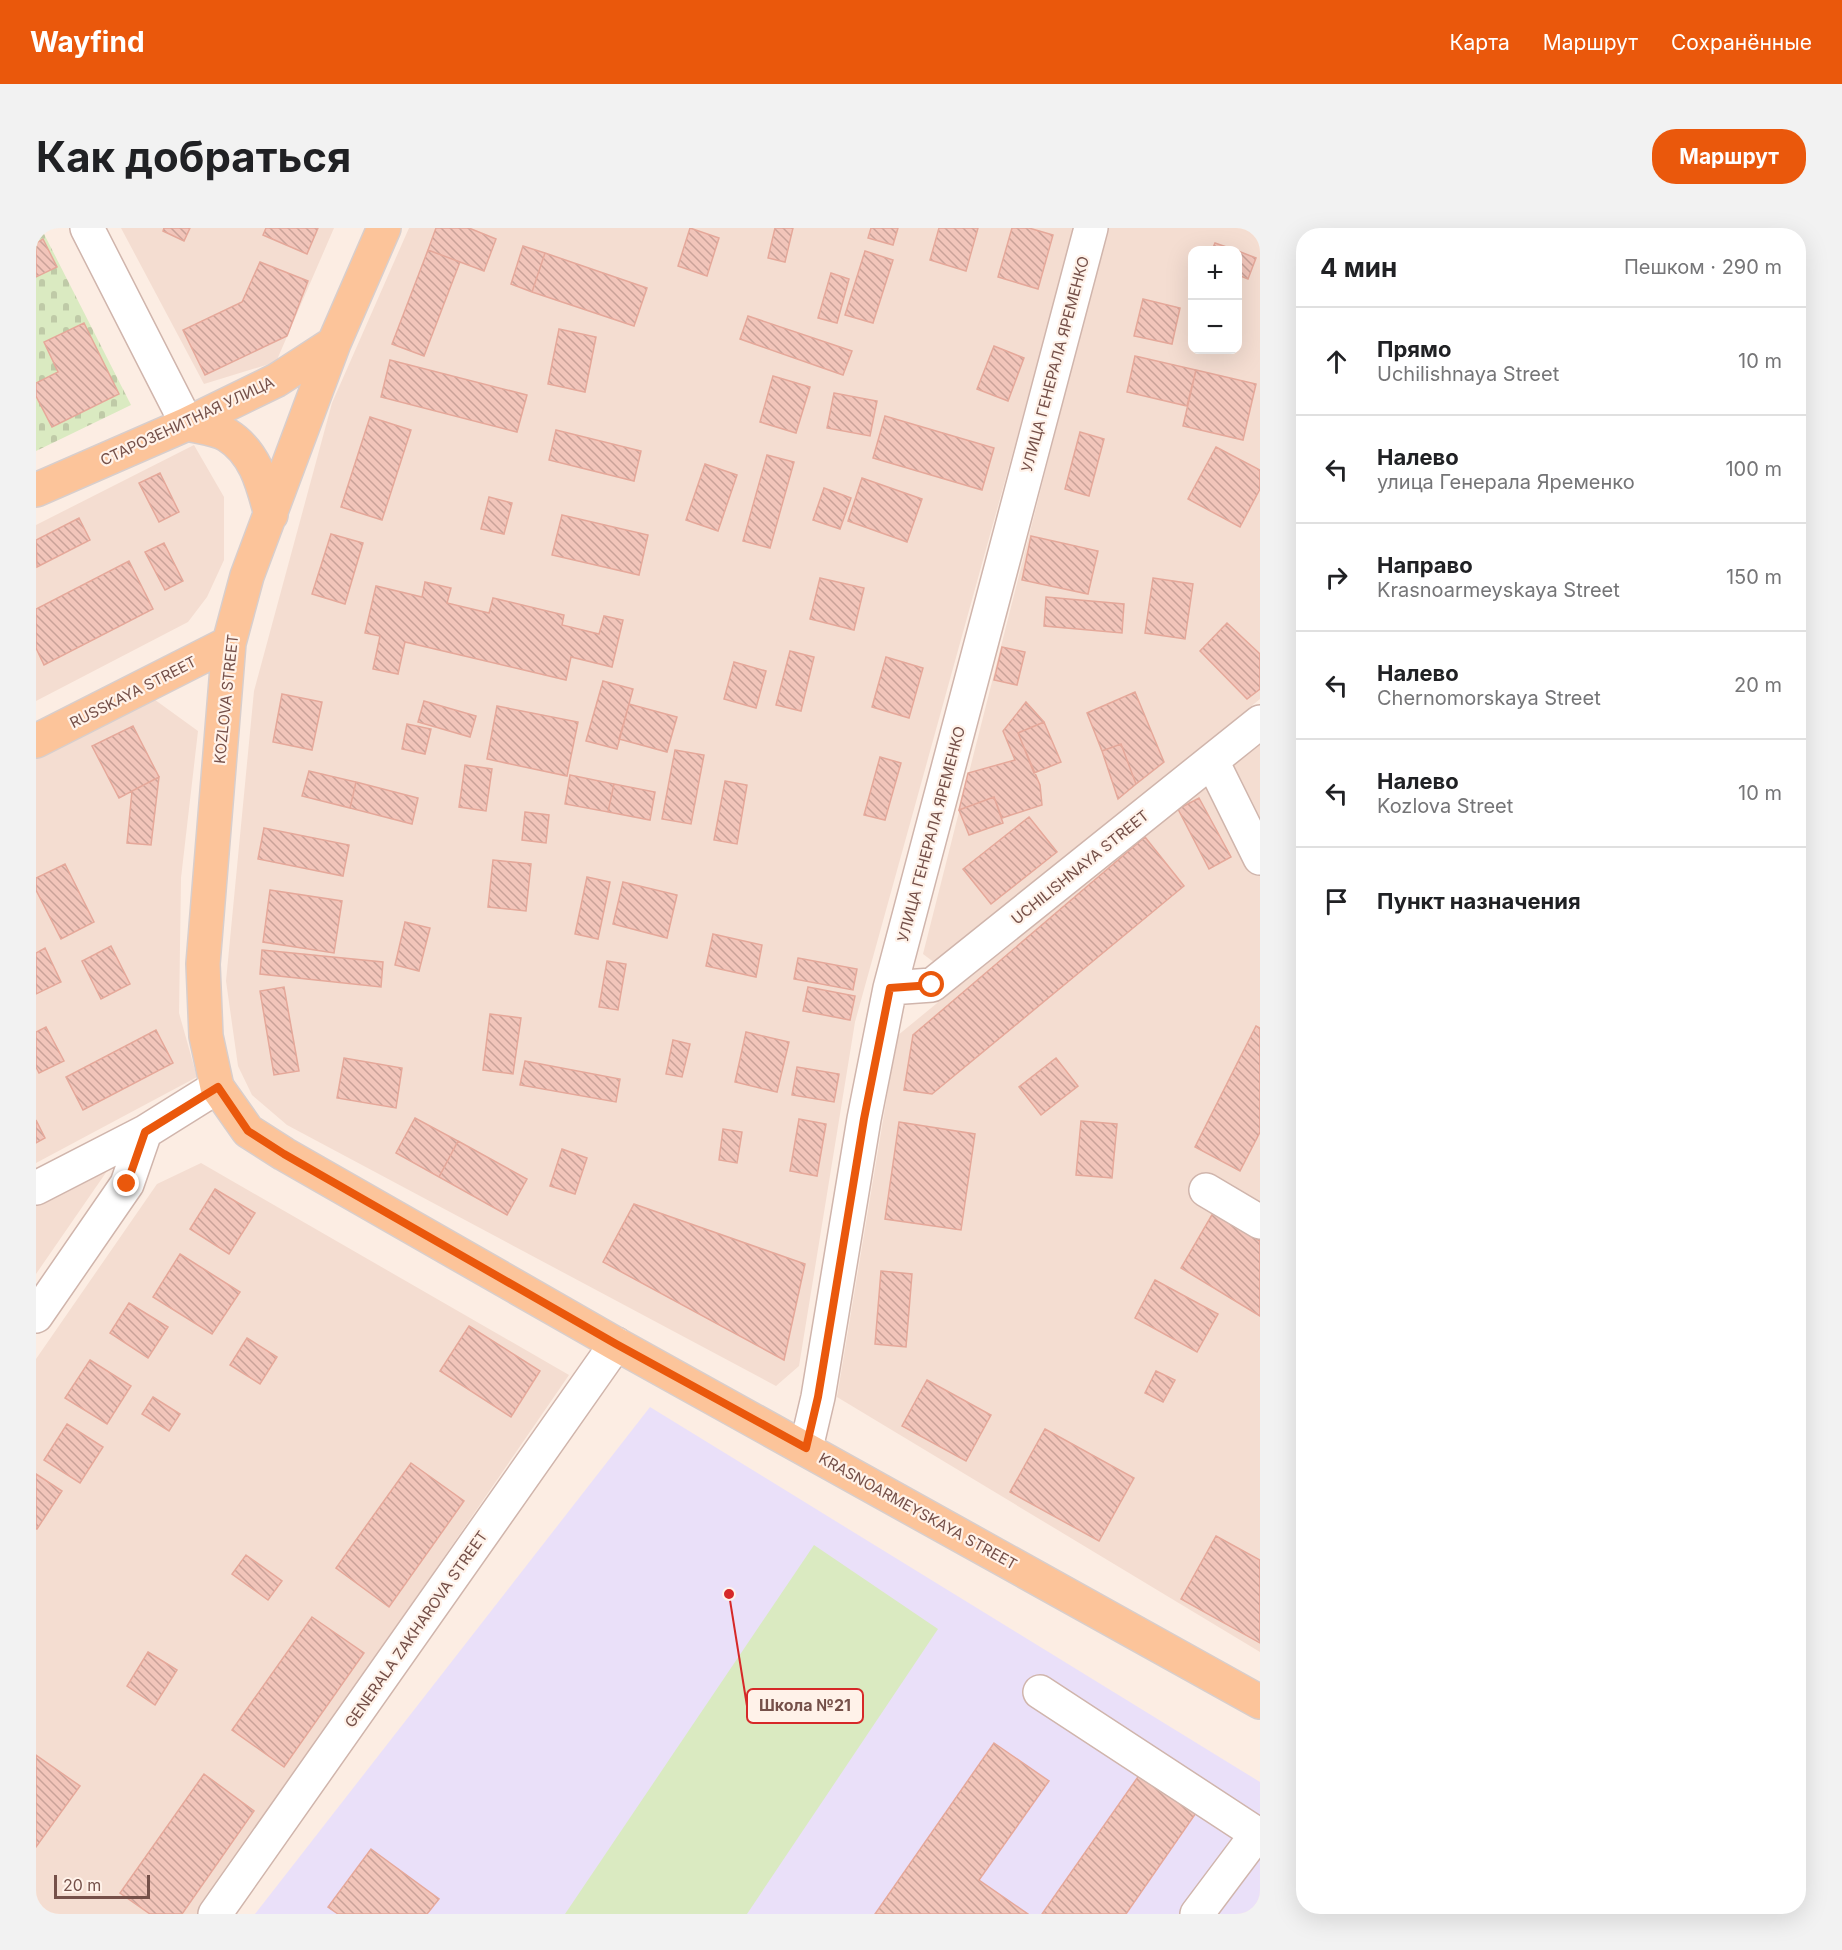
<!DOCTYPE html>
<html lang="ru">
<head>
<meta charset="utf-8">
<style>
  :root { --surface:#fff; --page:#f2f2f2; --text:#202124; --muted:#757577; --line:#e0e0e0; --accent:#ea580c }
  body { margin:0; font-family:Inter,sans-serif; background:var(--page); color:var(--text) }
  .controls { position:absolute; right:18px; top:18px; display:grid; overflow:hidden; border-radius:12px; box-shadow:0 6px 24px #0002 }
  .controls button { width:54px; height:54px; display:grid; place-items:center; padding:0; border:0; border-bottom:2px solid var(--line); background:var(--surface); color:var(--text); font:30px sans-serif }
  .scale { position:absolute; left:18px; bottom:15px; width:96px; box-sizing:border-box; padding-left:6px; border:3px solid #755049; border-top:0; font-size:16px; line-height:21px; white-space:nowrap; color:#755049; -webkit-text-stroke:4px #fff2e9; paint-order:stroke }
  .stop { position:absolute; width:18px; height:18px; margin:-14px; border:4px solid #ea580c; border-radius:50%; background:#fff }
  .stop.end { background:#ea580c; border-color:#fff; box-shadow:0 2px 6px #0008 }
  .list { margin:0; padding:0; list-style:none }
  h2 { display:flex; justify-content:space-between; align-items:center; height:78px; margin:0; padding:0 24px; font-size:26px }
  h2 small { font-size:20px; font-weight:400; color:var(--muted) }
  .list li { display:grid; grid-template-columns:39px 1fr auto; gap:18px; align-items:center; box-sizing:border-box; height:108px; padding:0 24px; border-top:2px solid var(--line) }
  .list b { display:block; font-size:22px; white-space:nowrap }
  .list p { margin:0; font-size:20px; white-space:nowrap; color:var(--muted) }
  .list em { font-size:20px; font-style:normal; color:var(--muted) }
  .icon { flex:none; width:33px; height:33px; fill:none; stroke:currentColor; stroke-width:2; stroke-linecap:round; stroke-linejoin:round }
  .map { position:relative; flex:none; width:1224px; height:1686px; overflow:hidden; border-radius:24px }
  header { display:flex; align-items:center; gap:36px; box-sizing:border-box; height:84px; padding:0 30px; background:var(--accent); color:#fff }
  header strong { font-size:28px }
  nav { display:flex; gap:33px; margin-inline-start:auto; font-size:21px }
  .intro { display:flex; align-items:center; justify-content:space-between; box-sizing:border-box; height:144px; padding:0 36px }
  h1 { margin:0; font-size:42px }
  .button { padding:15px 27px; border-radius:24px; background:var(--accent); color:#fff; font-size:21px; font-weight:700 }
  main { display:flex; gap:36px; padding:0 36px }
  aside { flex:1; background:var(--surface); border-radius:24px; box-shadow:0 6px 24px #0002 }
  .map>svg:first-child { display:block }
  .residential { fill:#f4ddd1; fill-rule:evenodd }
  .education { fill:#eae0f9 }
  .cemetery { fill:url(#cemetery-stones) }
  .pitch { fill:#daeac1 }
  .building { fill:url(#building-back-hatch); stroke:#e5a89a; stroke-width:1.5 }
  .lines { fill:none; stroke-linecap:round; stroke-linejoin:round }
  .minor-casing { stroke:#d0b5ac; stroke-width:36 }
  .major-casing { stroke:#d8cecc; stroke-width:36 }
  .minor { stroke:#fff; stroke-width:33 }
  .major { stroke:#fcc49a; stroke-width:33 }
  .route { stroke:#ea580c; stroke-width:8 }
  .labels { text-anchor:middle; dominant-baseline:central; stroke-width:4.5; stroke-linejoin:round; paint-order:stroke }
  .street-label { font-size:15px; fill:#755049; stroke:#fff2e9 }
  .leader { fill:none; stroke:#d62828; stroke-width:2 }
  .callout-dot { fill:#d62828; stroke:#fff2e9; stroke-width:2 }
  .callout { fill:#fff2e9; stroke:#d62828; stroke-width:2 }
  .callout-label { font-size:16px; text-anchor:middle; font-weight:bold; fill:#755049 }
</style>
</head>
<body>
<header>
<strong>Wayfind</strong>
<nav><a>Карта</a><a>Маршрут</a><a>Сохранённые</a></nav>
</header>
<div class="intro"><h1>Как добраться</h1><a class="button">Маршрут</a></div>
<main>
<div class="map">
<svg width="1224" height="1686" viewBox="0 0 1224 1686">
  <defs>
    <pattern id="cemetery-stones" width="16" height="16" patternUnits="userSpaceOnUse" patternTransform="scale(1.5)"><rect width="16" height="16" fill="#daeac1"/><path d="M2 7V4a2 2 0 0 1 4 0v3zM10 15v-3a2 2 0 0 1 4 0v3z" fill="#bfcaa7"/></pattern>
    <pattern id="building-back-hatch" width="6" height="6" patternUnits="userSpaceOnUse" patternTransform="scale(1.5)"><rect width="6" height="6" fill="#f2c5ba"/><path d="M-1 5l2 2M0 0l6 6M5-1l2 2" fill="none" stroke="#c9a299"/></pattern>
  </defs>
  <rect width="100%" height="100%" fill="#fcede3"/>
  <path class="residential" d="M 85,0 L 298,0 L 240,134 L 168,156 Z
    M 373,0 L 1039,0 L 819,794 L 763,1138 L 740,1158 L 251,897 L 216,867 L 202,838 L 190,753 L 218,463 L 296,175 Z
    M 1071,0 L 1224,0 L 1224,471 L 899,735 L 887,726 ZM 1156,22 L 1202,22 L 1202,122 L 1156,122 Z
    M 158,217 L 188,269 L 188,332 L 171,369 L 152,394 L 0,473 L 0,297 Z
    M 115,469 L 162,503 L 145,650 L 143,785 L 161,849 L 0,935 L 0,530 Z
    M 1224,510 L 1224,1424 L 801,1169 L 861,808 Z
    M 80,930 L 0,1046 L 0,973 Z
    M 165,935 L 533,1147 L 163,1686 L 0,1686 L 0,1131 L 121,956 Z"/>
  <path class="education" d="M 614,1179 L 1224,1554 L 1224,1686 L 219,1686 Z"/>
  <path class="cemetery" d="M 0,0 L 5,0 L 95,177 L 0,223 Z"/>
  <path class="pitch" d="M 778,1317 L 902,1401 L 711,1686 L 529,1686 Z"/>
  <path class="building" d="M 128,0 L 154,0 L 148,13 L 127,3 Z
    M 230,0 L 282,0 L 271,26 L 227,7 Z
    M 400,0 L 433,0 L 460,11 L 448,43 L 392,22 Z
    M 654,0 L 683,10 L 671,48 L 642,38 Z
    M 739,0 L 757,0 L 749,34 L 732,30 Z
    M 835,0 L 862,0 L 857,17 L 832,10 Z
    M 903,0 L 942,0 L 930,43 L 894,32 Z
    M 976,0 L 993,0 L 1017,7 L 1002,61 L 962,49 Z
    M 7,11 L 21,39 L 0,49 L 0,15 Z
    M 1179,15 L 1199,22 L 1176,22 Z
    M 487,18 L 509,25 L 496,64 L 475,56 Z
    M 392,22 L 424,34 L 388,128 L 356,116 Z
    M 829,23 L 857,32 L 837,95 L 809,87 Z
    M 1202,23 L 1220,30 L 1212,51 L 1202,47 Z
    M 509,25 L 611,60 L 598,98 L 496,64 Z
    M 224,34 L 272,53 L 251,108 L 169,147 L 147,102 L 206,74 Z
    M 795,45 L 813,51 L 801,95 L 782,90 Z
    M 1107,71 L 1144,80 L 1136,116 L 1098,108 Z
    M 712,88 L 816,123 L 807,147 L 704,111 Z
    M 48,95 L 83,166 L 16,199 L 0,168 L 0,155 L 22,144 L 8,114 Z
    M 523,101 L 560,109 L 549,164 L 512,156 Z
    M 958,118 L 988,130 L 972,173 L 941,161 Z
    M 1099,128 L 1160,142 L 1151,178 L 1091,164 Z
    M 354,132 L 491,167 L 481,204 L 345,169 Z
    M 1160,142 L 1220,156 L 1207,212 L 1147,198 Z
    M 737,148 L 774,159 L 760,205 L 724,194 Z
    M 798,165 L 841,173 L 834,208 L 791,200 Z
    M 849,188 L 958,220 L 946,262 L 837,230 Z
    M 334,189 L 375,202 L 346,292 L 305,279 Z
    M 520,202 L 605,223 L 598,253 L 513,232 Z
    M 1044,204 L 1068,211 L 1053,268 L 1029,261 Z
    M 1180,219 L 1224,242 L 1224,261 L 1204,299 L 1152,271 Z
    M 731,227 L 758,234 L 734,320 L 707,313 Z
    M 669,236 L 701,247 L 682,303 L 650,292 Z
    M 124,245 L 143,284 L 123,294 L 103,255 Z
    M 826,250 L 886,271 L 871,314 L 812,293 Z
    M 788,260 L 815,270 L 804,301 L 777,292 Z
    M 453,269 L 476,275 L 468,306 L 445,301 Z
    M 526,287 L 612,307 L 603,347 L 516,327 Z
    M 43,290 L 54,312 L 1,339 L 0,312 Z
    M 295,306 L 327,315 L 309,376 L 276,366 Z
    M 995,308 L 1062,323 L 1052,366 L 986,352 Z
    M 128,315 L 147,353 L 129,362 L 109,324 Z
    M 93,333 L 117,381 L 8,437 L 0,420 L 0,381 Z
    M 784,350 L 828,360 L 818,402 L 774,391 Z
    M 1117,350 L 1157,356 L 1149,411 L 1109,405 Z
    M 389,354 L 415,360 L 411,375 L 453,385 L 457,370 L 528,387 L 526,397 L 563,406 L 568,388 L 587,392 L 576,439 L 535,429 L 530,452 L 369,414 L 362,446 L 337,441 L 344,408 L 329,405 L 340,358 L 386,369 Z
    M 1010,369 L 1088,376 L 1086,405 L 1008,398 Z
    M 1191,395 L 1224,426 L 1224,461 L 1211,471 L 1164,423 Z
    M 966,419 L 989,424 L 981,457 L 958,452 Z
    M 754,423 L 778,429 L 765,483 L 740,477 Z
    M 850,429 L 887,440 L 873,490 L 836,479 Z
    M 698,434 L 730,443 L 720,480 L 688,471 Z
    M 567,453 L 597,461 L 581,521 L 550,513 Z
    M 1099,464 L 1128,534 L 1100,556 L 1085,516 L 1066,523 L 1051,485 Z
    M 246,466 L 286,474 L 276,522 L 237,514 Z
    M 388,473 L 440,488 L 434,509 L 382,494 Z
    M 990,474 L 1008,494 L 982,505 L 1004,557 L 1006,577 L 966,590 L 958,569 L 923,582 L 932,545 L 979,532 L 967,503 Z
    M 593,476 L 641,489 L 631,524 L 583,511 Z
    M 461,478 L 542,494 L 531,548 L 451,531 Z
    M 1008,494 L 1025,534 L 998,545 L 982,505 Z
    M 371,496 L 395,501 L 389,526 L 366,521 Z
    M 97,498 L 123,549 L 83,570 L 56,518 Z
    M 1085,516 L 1100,556 L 1082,571 L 1066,523 Z
    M 639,522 L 668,527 L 655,596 L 626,591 Z
    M 844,529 L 865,535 L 849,592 L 828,587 Z
    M 429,537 L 456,541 L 450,583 L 423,579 Z
    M 273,543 L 320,554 L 314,580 L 266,568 Z
    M 534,547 L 578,556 L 572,584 L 529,576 Z
    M 123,549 L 115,617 L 91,615 L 96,563 Z
    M 689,553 L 711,557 L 701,616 L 678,612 Z
    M 320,554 L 382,570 L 376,596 L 314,580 Z
    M 578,556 L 619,564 L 614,592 L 572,584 Z
    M 958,569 L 967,595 L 933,607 L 923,582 Z
    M 1163,570 L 1195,629 L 1173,641 L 1142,581 Z
    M 489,584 L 513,587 L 510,615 L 486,612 Z
    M 993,589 L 1021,624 L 955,676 L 927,641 Z
    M 228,600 L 313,617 L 307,648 L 222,631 Z
    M 1109,609 L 1148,658 L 896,866 L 868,862 L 877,807 Z
    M 457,632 L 495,636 L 490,683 L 452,679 Z
    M 29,636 L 58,694 L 25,711 L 0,662 L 0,650 Z
    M 551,649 L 574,654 L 562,711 L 539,706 Z
    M 587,654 L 641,667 L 631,710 L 577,696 Z
    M 234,662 L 306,673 L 298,725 L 227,714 Z
    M 369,694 L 394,700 L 383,743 L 359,737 Z
    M 677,706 L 726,717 L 720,749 L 670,738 Z
    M 75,718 L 94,756 L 65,771 L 46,733 Z
    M 9,720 L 25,754 L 0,766 L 0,725 Z
    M 226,722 L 347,734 L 345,759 L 224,746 Z
    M 762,730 L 821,741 L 817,762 L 758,751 Z
    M 571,733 L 590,736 L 582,782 L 563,779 Z
    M 248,759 L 263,843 L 238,847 L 224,763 Z
    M 772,759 L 819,768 L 814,792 L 767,783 Z
    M 454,786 L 485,790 L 477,846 L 447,842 Z
    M 1220,798 L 1224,800 L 1224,904 L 1204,943 L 1159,919 Z
    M 10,799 L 28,833 L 3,845 L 0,839 L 0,804 Z
    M 120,802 L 137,835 L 47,882 L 30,849 Z
    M 710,804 L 753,814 L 741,864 L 699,854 Z
    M 637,812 L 654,816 L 646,849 L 630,846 Z
    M 308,830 L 366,840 L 360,880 L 301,870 Z
    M 1020,830 L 1042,858 L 1005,887 L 983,859 Z
    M 489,833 L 584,851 L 580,874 L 484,857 Z
    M 761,839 L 803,846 L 798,874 L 756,867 Z
    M 379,890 L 422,913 L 403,949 L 360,925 Z
    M 763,891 L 790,896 L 781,948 L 754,943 Z
    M 0,892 L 9,910 L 0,915 Z
    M 1045,893 L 1081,896 L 1076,950 L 1040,947 Z
    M 863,894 L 939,906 L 925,1002 L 849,991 Z
    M 687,901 L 706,904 L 701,935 L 683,932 Z
    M 422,913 L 491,951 L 471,987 L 403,949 Z
    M 526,921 L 551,930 L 539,966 L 514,958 Z
    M 179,961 L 219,985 L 193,1026 L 154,1001 Z
    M 598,976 L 769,1036 L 748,1132 L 567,1034 Z
    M 1177,985 L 1224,1013 L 1224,1088 L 1145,1040 Z
    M 144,1026 L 204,1064 L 176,1106 L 117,1069 Z
    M 845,1043 L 876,1046 L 870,1119 L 839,1116 Z
    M 1119,1052 L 1182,1086 L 1161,1124 L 1099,1090 Z
    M 93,1075 L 132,1099 L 112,1130 L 74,1105 Z
    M 433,1098 L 504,1143 L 475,1189 L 404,1143 Z
    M 211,1110 L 241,1129 L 224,1156 L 194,1137 Z
    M 54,1132 L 95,1158 L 71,1196 L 29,1170 Z
    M 1120,1143 L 1139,1152 L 1127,1174 L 1109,1165 Z
    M 891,1152 L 955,1187 L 930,1233 L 866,1198 Z
    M 117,1169 L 144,1186 L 133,1203 L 106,1186 Z
    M 31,1196 L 67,1219 L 44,1255 L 8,1232 Z
    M 1009,1201 L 1098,1250 L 1063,1313 L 974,1264 Z
    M 375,1235 L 428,1273 L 353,1379 L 300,1340 Z
    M 0,1246 L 26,1263 L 1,1301 L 0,1301 Z
    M 1180,1308 L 1224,1332 L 1224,1415 L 1145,1371 Z
    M 210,1327 L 246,1353 L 232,1372 L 196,1346 Z
    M 276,1389 L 328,1425 L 248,1539 L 196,1502 Z
    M 112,1424 L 141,1442 L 119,1477 L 91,1458 Z
    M 958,1515 L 1013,1553 L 943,1652 L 992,1686 L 839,1686 Z
    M 0,1527 L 44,1558 L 0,1619 Z
    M 168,1546 L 218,1583 L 146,1686 L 114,1686 L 84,1665 Z
    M 1104,1546 L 1160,1585 L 1090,1686 L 1006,1686 Z
    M 335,1621 L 403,1671 L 391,1686 L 302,1686 L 292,1679 Z"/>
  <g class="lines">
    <defs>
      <path id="minor" d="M 51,0 L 151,196
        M 1176,533 L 1224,630
        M 854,760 L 896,757 L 1224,494
        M 0,960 L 109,904 L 181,859
        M 1170,962 L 1224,994
        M 0,1088 L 91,956 L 109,904
        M 770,1220 L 782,1169 L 828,891 L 854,760 L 1055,0
        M 1004,1464 L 1221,1606 L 1161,1686
        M 179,1686 L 580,1116"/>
      <path id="major" d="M 348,0 L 298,115 L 211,348 L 193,415 L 167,736 L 170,808 L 181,859 L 212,903 L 248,926 L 580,1116 L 1224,1474
        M 151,196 C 163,199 181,201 191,207 C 220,225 227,257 235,287
        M 0,262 L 151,196 L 241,152 L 298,115
        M 0,513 L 193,415"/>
    </defs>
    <use href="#minor" class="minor-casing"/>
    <use href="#major" class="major-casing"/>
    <use href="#minor" class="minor"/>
    <use href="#major" class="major"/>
  </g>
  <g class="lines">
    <path class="route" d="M 91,956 L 109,904 L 182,859 L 212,903 L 248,926 L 580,1116 L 770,1220 L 782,1169 L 828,891 L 854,760 L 896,757"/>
  </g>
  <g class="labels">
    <g class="street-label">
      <text transform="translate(1019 136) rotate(-75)">УЛИЦА ГЕНЕРАЛА ЯРЕМЕНКО</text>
      <text transform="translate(151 193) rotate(-25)">СТАРОЗЕНИТНАЯ УЛИЦА</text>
      <text transform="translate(97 464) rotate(-27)">RUSSKAYA STREET</text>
      <text transform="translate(190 471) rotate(-84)">KOZLOVA STREET</text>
      <text transform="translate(895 606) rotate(-75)">УЛИЦА ГЕНЕРАЛА ЯРЕМЕНКО</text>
      <text transform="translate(1044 639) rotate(-39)">UCHILISHNAYA STREET</text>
      <text transform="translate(882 1283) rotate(29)">KRASNOARMEYSKAYA STREET</text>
      <text transform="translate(380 1401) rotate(-55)">GENERALA ZAKHAROVA STREET</text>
    </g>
  </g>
  <path class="leader" d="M693 1366L711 1478"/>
  <circle class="callout-dot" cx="693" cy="1366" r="6"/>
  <rect class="callout" x="711" y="1461" width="116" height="34" rx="6"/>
  <g class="callout-label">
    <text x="769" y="1483">Школа №21</text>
  </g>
</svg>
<div class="controls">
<button>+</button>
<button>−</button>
</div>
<div class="scale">20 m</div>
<div class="stop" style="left:896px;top:757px"></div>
<div class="stop end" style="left:91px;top:956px"></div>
</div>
<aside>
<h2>4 мин<small>Пешком · 290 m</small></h2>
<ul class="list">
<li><svg class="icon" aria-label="ahead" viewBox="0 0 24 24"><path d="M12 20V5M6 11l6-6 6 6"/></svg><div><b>Прямо</b><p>Uchilishnaya Street</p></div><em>10 m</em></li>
<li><svg class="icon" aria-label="left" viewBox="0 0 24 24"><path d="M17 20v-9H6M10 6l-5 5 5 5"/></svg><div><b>Налево</b><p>улица Генерала Яременко</p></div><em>100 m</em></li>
<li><svg class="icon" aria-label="right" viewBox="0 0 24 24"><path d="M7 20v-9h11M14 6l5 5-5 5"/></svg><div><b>Направо</b><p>Krasnoarmeyskaya Street</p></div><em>150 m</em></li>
<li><svg class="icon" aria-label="left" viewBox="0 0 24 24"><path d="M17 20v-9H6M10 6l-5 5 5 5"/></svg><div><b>Налево</b><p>Chernomorskaya Street</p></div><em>20 m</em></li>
<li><svg class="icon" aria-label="left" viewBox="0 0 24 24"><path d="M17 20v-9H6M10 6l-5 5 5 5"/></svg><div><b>Налево</b><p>Kozlova Street</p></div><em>10 m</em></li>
<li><svg class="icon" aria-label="arrive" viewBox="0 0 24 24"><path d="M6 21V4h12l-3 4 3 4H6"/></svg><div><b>Пункт назначения</b></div></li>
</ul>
</aside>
</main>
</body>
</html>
